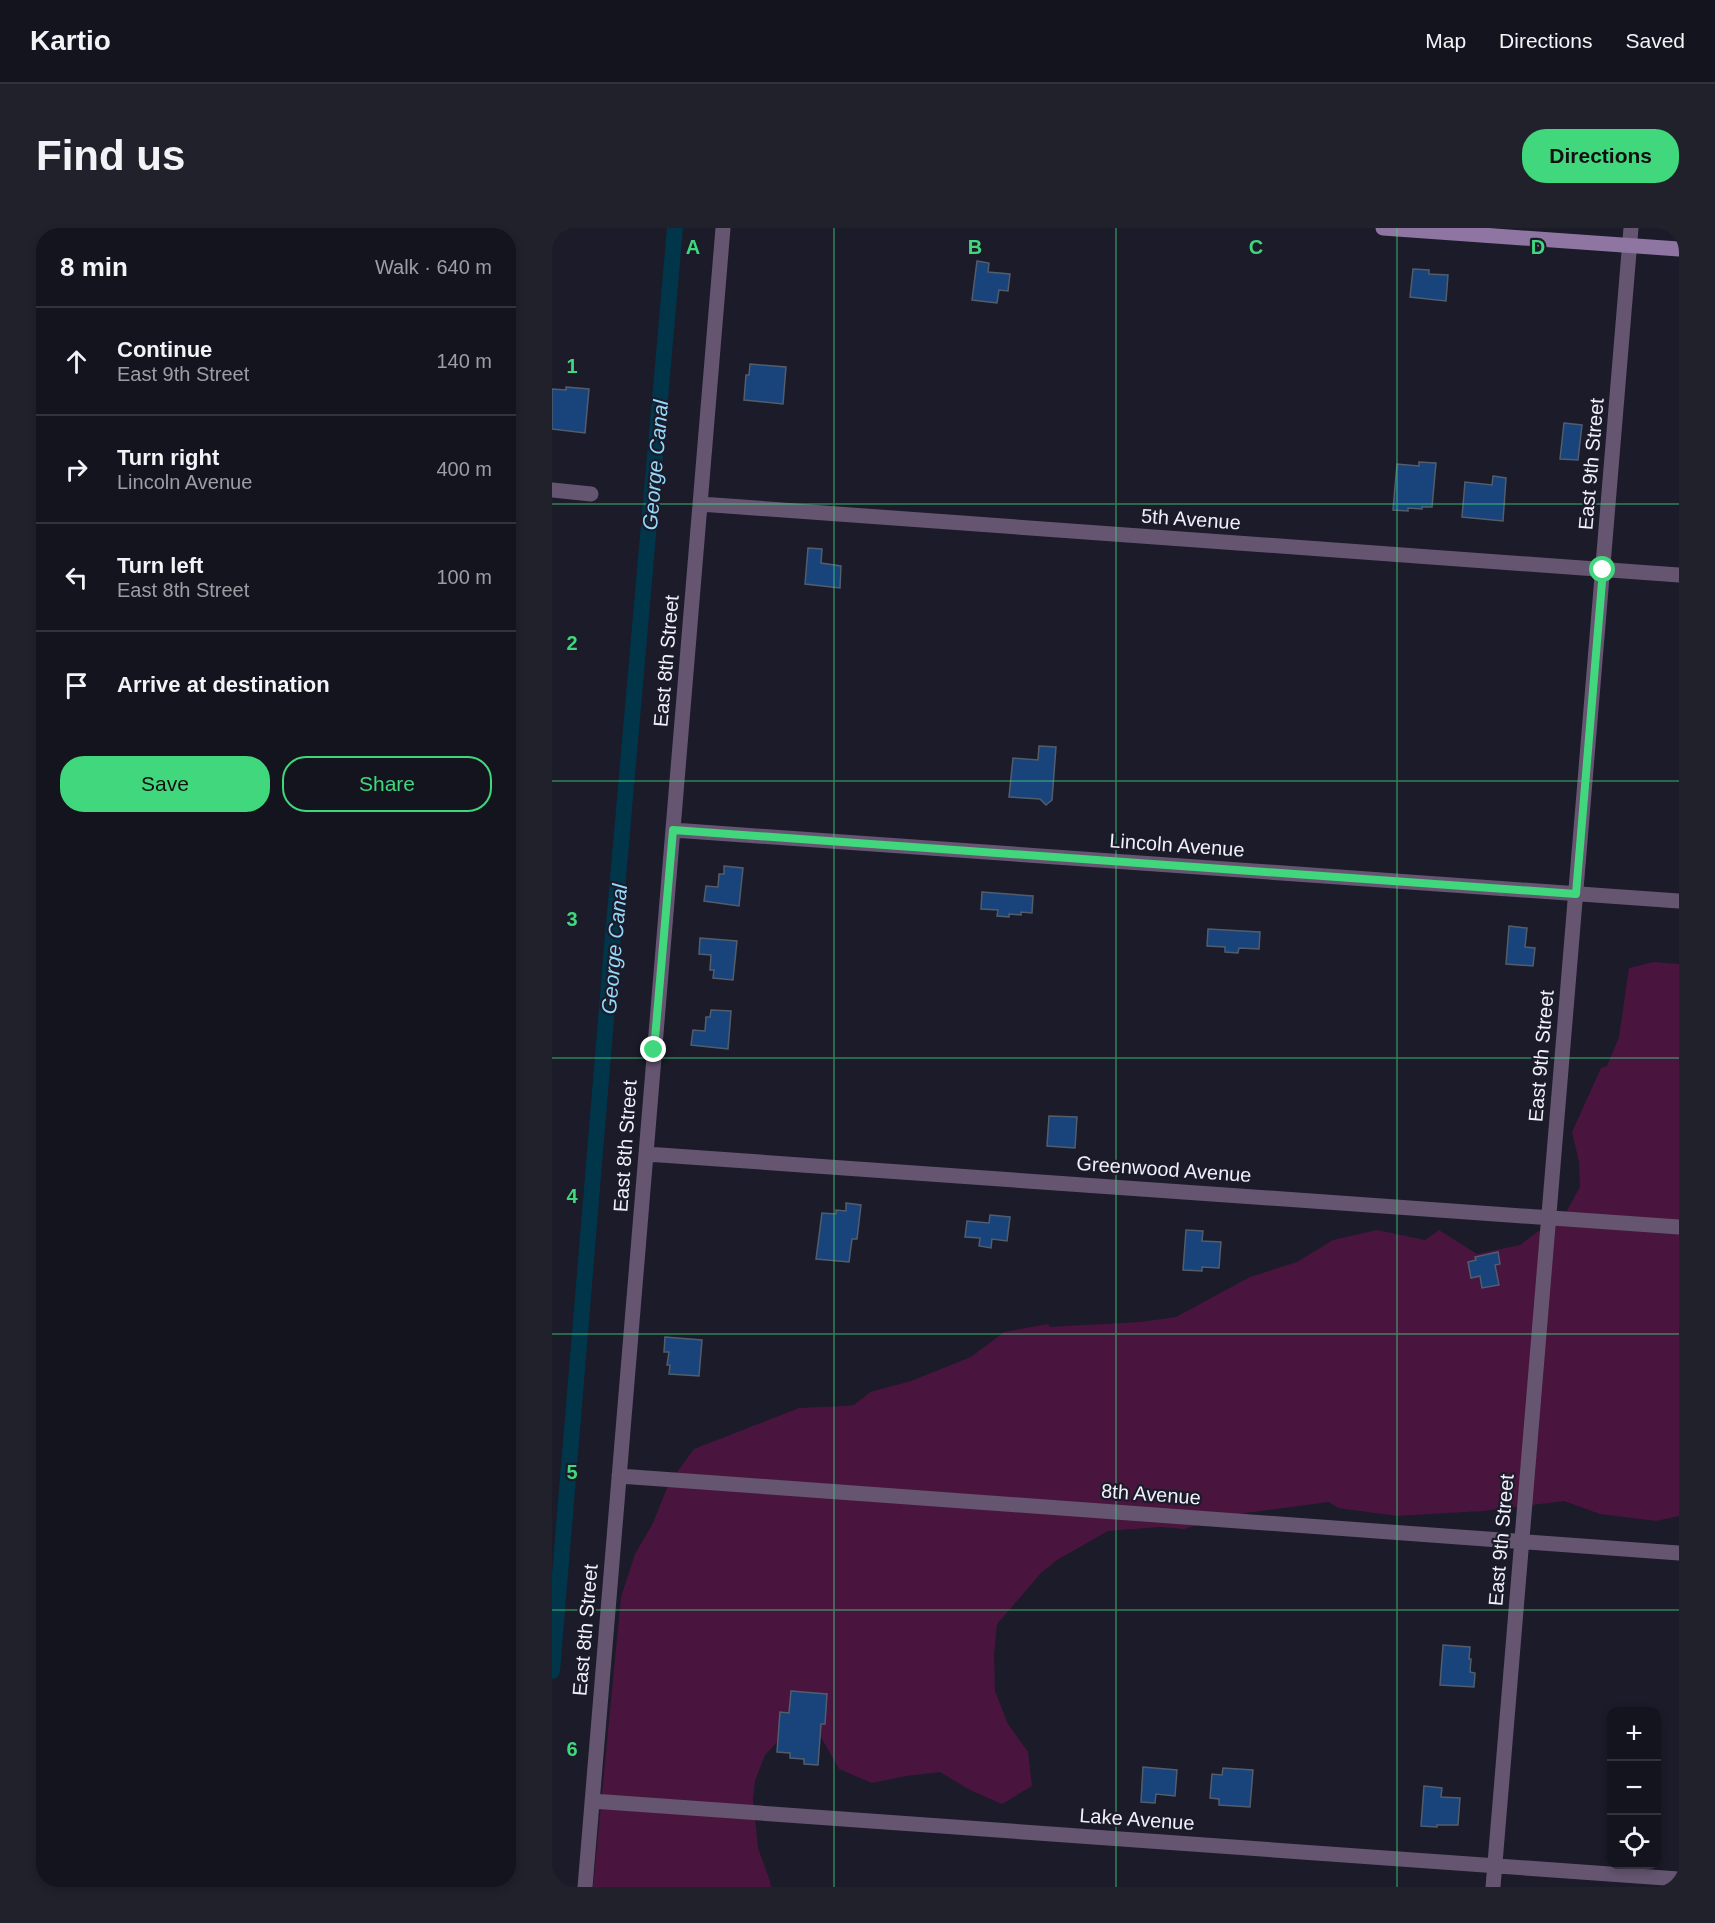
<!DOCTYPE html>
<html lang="en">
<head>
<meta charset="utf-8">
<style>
  :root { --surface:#14141f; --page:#21212c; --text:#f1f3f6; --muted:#9d9ea4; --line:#33333d; --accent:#41d77c }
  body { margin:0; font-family:Helvetica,sans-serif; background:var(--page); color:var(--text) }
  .controls { position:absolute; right:18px; bottom:18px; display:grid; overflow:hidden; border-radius:12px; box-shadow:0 3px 9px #0003 }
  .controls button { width:54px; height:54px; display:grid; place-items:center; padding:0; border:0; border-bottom:2px solid var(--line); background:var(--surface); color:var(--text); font:30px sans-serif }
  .stop { position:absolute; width:18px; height:18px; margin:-14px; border:4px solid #41d77c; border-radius:50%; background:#fff }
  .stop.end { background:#41d77c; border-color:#fff; box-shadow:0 2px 6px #0008 }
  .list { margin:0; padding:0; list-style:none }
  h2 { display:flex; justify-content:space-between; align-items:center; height:78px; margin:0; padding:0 24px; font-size:26px }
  h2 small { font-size:20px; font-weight:400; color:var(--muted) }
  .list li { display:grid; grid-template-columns:39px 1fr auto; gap:18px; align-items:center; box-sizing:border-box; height:108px; padding:0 24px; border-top:2px solid var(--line) }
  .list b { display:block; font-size:22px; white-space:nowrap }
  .list p { margin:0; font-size:20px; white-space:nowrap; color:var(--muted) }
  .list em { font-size:20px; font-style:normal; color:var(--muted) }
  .actions { display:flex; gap:12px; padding:18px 24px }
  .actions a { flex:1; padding:14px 0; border:2px solid var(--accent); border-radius:24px; text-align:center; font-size:21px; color:var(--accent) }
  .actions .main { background:var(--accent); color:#111 }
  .icon { flex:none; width:33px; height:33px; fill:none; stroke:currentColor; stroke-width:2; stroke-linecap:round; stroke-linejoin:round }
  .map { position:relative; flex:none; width:1127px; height:1659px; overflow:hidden; border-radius:24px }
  header { display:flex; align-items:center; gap:36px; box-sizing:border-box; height:84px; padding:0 30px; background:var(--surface); border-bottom:2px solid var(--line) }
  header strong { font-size:28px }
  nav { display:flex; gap:33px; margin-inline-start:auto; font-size:21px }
  .intro { display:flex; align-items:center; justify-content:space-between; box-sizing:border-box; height:144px; padding:0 36px }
  h1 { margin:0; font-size:42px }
  .button { padding:15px 27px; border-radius:24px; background:var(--accent); color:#111; font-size:21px; font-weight:700 }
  main { display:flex; gap:36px; padding:0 36px }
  aside { flex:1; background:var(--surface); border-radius:24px; box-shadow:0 3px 9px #0003 }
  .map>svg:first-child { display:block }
  .green { fill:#49153f }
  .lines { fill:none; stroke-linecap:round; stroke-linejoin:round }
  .canal { stroke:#00354a; stroke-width:16 }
  .building { fill:#19437b; stroke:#525d6c; stroke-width:1.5 }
  .street { stroke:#655571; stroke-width:15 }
  .secondary { stroke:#8e75a2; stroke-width:15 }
  .route { stroke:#41d77c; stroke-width:8 }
  .grid { fill:none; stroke:#41d77c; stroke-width:1.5; stroke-opacity:0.55 }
  .labels { text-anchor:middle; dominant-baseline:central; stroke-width:4.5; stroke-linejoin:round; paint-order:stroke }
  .street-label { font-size:20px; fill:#eff0fa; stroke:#1b1b29 }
  .water-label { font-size:21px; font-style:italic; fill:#95d7f9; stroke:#1b1b29 }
  .grid-label { font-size:20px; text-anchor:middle; font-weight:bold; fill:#41d77c; stroke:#1b1b29; stroke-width:4.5; stroke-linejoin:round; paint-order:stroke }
</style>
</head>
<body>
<header>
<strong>Kartio</strong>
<nav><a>Map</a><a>Directions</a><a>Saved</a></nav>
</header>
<div class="intro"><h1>Find us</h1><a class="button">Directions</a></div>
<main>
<aside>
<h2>8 min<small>Walk · 640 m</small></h2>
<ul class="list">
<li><svg class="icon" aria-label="ahead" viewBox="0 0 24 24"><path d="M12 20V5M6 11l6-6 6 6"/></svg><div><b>Continue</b><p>East 9th Street</p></div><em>140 m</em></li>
<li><svg class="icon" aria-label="right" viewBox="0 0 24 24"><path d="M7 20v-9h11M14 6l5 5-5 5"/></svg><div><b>Turn right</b><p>Lincoln Avenue</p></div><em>400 m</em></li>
<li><svg class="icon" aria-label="left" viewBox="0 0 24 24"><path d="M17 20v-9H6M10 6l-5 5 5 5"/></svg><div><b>Turn left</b><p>East 8th Street</p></div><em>100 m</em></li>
<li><svg class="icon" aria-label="arrive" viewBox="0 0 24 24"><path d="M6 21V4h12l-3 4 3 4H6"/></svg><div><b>Arrive at destination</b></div></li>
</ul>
<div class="actions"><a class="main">Save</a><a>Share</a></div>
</aside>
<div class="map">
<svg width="1127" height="1659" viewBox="0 0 1127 1659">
  <rect width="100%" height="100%" fill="#1b1b29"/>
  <path class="green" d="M 1102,734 L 1127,736 L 1127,1288 L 1104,1293 L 1048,1286 L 1012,1273 L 931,1283 L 845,1288 L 786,1280 L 777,1274 L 686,1286 L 632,1301 L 608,1299 L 556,1303 L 505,1332 L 489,1345 L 445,1396 L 442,1427 L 443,1463 L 456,1496 L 476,1524 L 480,1558 L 450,1576 L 418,1562 L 388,1544 L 354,1548 L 320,1555 L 287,1541 L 265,1502 L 228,1511 L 213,1527 L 203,1553 L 201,1571 L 206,1620 L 218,1653 L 219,1659 L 41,1659 L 69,1369 L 83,1326 L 101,1295 L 117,1255 L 142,1221 L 247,1180 L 293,1178 L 302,1177 L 318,1164 L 359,1153 L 419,1129 L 452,1104 L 496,1096 L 498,1099 L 589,1094 L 624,1089 L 698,1049 L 745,1034 L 781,1012 L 825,1002 L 873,1012 L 887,1002 L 925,1026 L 968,1017 L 997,995 L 1012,988 L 1028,959 L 1027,934 L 1020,904 L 1049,840 L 1055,838 L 1067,809 L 1077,740 Z"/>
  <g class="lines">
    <path class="canal" d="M 0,1443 L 61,707 L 123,0"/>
  </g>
  <path class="building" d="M 425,33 L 437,35 L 436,44 L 458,46 L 456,63 L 447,62 L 445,75 L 420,72 Z
    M 861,41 L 877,42 L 877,46 L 896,47 L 894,73 L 858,69 Z
    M 198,136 L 234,139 L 231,176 L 192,172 L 194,147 L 197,147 Z
    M 14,159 L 37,161 L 33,205 L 0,201 L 0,161 L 14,162 Z
    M 1012,195 L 1030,197 L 1026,232 L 1008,231 Z
    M 867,234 L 884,235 L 880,279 L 870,279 L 870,281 L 856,280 L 856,283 L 841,282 L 845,236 L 867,238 Z
    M 941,248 L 954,250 L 951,293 L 910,289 L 913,254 L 940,257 Z
    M 256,320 L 270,321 L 269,335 L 289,338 L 288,360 L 253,356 Z
    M 487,518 L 504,519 L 500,572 L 494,577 L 488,571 L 457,569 L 461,530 L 486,532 Z
    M 172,638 L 191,640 L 187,678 L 152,673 L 154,658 L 166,659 L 167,646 L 172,646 Z
    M 430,664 L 481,668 L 480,685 L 469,684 L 469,687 L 457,686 L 457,689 L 445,688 L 446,682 L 429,681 Z
    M 957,698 L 975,700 L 973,719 L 983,720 L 981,738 L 954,736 Z
    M 656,701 L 708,704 L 707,721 L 687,720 L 686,725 L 673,724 L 673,719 L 655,718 Z
    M 148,710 L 185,713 L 181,752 L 161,750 L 162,742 L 158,742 L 159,727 L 147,726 Z
    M 159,782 L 179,783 L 176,821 L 139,817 L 141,802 L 153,803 L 154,789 L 158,789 Z
    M 497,888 L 525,889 L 523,920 L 495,918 Z
    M 294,975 L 309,977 L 305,1011 L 300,1011 L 297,1034 L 264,1031 L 270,985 L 284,986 L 284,982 L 294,983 Z
    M 438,987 L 458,989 L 455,1013 L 440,1011 L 439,1020 L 427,1018 L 428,1010 L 413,1009 L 415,993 L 437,995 Z
    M 634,1002 L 651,1003 L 650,1013 L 669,1014 L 667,1040 L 650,1039 L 650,1043 L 631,1042 Z
    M 946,1024 L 948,1036 L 943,1037 L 947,1057 L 930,1060 L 928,1048 L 919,1050 L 916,1034 L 924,1032 L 923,1029 Z
    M 113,1109 L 150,1112 L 147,1148 L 117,1146 L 118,1137 L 115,1137 L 117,1124 L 112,1124 Z
    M 891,1417 L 918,1419 L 917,1431 L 919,1431 L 918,1444 L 923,1445 L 922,1459 L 888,1457 Z
    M 239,1463 L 275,1466 L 273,1496 L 269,1496 L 266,1537 L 252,1536 L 252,1531 L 238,1530 L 238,1525 L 225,1524 L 228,1484 L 237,1485 Z
    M 591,1539 L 625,1542 L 623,1568 L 604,1566 L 603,1575 L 589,1574 Z
    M 671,1540 L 701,1542 L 698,1579 L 667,1577 L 667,1571 L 658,1570 L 660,1546 L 670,1547 Z
    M 872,1558 L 890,1560 L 889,1569 L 908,1570 L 906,1597 L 885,1597 L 885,1599 L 869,1598 Z"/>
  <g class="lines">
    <path class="street" d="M 0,262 L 39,266
      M 148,276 L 1127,347
      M 121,602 L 1127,673
      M 94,926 L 1127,999
      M 67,1248 L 1127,1325
      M 40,1573 L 1127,1651
      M 33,1659 L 171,0
      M 941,1659 L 1079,0"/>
    <path class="secondary" d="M 831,0 L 1127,21"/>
  </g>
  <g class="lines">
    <path class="route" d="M 102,822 L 121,602 L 1024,666 L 1051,342"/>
  </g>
  <path class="grid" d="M 282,0 L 282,1659M 564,0 L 564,1659M 845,0 L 845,1659M 0,276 L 1127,276M 0,553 L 1127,553M 0,830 L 1127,830M 0,1106 L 1127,1106M 0,1382 L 1127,1382"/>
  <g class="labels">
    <g class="street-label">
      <text transform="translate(1039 236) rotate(-85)">East 9th Street</text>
      <text transform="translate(639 291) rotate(4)">5th Avenue</text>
      <text transform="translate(114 433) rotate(-85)">East 8th Street</text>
      <text transform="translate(625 617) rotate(4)">Lincoln Avenue</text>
      <text transform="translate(989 828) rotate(-85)">East 9th Street</text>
      <text transform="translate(73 918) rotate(-86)">East 8th Street</text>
      <text transform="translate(612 941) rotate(4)">Greenwood Avenue</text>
      <text transform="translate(599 1266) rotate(4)">8th Avenue</text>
      <text transform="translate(949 1312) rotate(-85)">East 9th Street</text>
      <text transform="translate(33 1402) rotate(-85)">East 8th Street</text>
      <text transform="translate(585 1591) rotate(4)">Lake Avenue</text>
    </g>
    <g class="water-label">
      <text transform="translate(103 237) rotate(-85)">George Canal</text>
      <text transform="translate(62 721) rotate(-85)">George Canal</text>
    </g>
  </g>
  <g class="grid-label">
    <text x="141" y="26">A</text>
    <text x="423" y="26">B</text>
    <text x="704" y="26">C</text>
    <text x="986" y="26">D</text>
    <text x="20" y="145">1</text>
    <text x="20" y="422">2</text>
    <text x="20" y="698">3</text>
    <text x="20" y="975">4</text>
    <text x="20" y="1251">5</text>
    <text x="20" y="1528">6</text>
  </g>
</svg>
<div class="controls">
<button>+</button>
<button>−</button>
<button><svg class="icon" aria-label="locate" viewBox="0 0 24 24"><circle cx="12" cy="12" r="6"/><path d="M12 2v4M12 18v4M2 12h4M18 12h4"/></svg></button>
</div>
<div class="stop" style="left:1051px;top:342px"></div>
<div class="stop end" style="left:102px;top:822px"></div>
</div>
</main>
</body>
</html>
